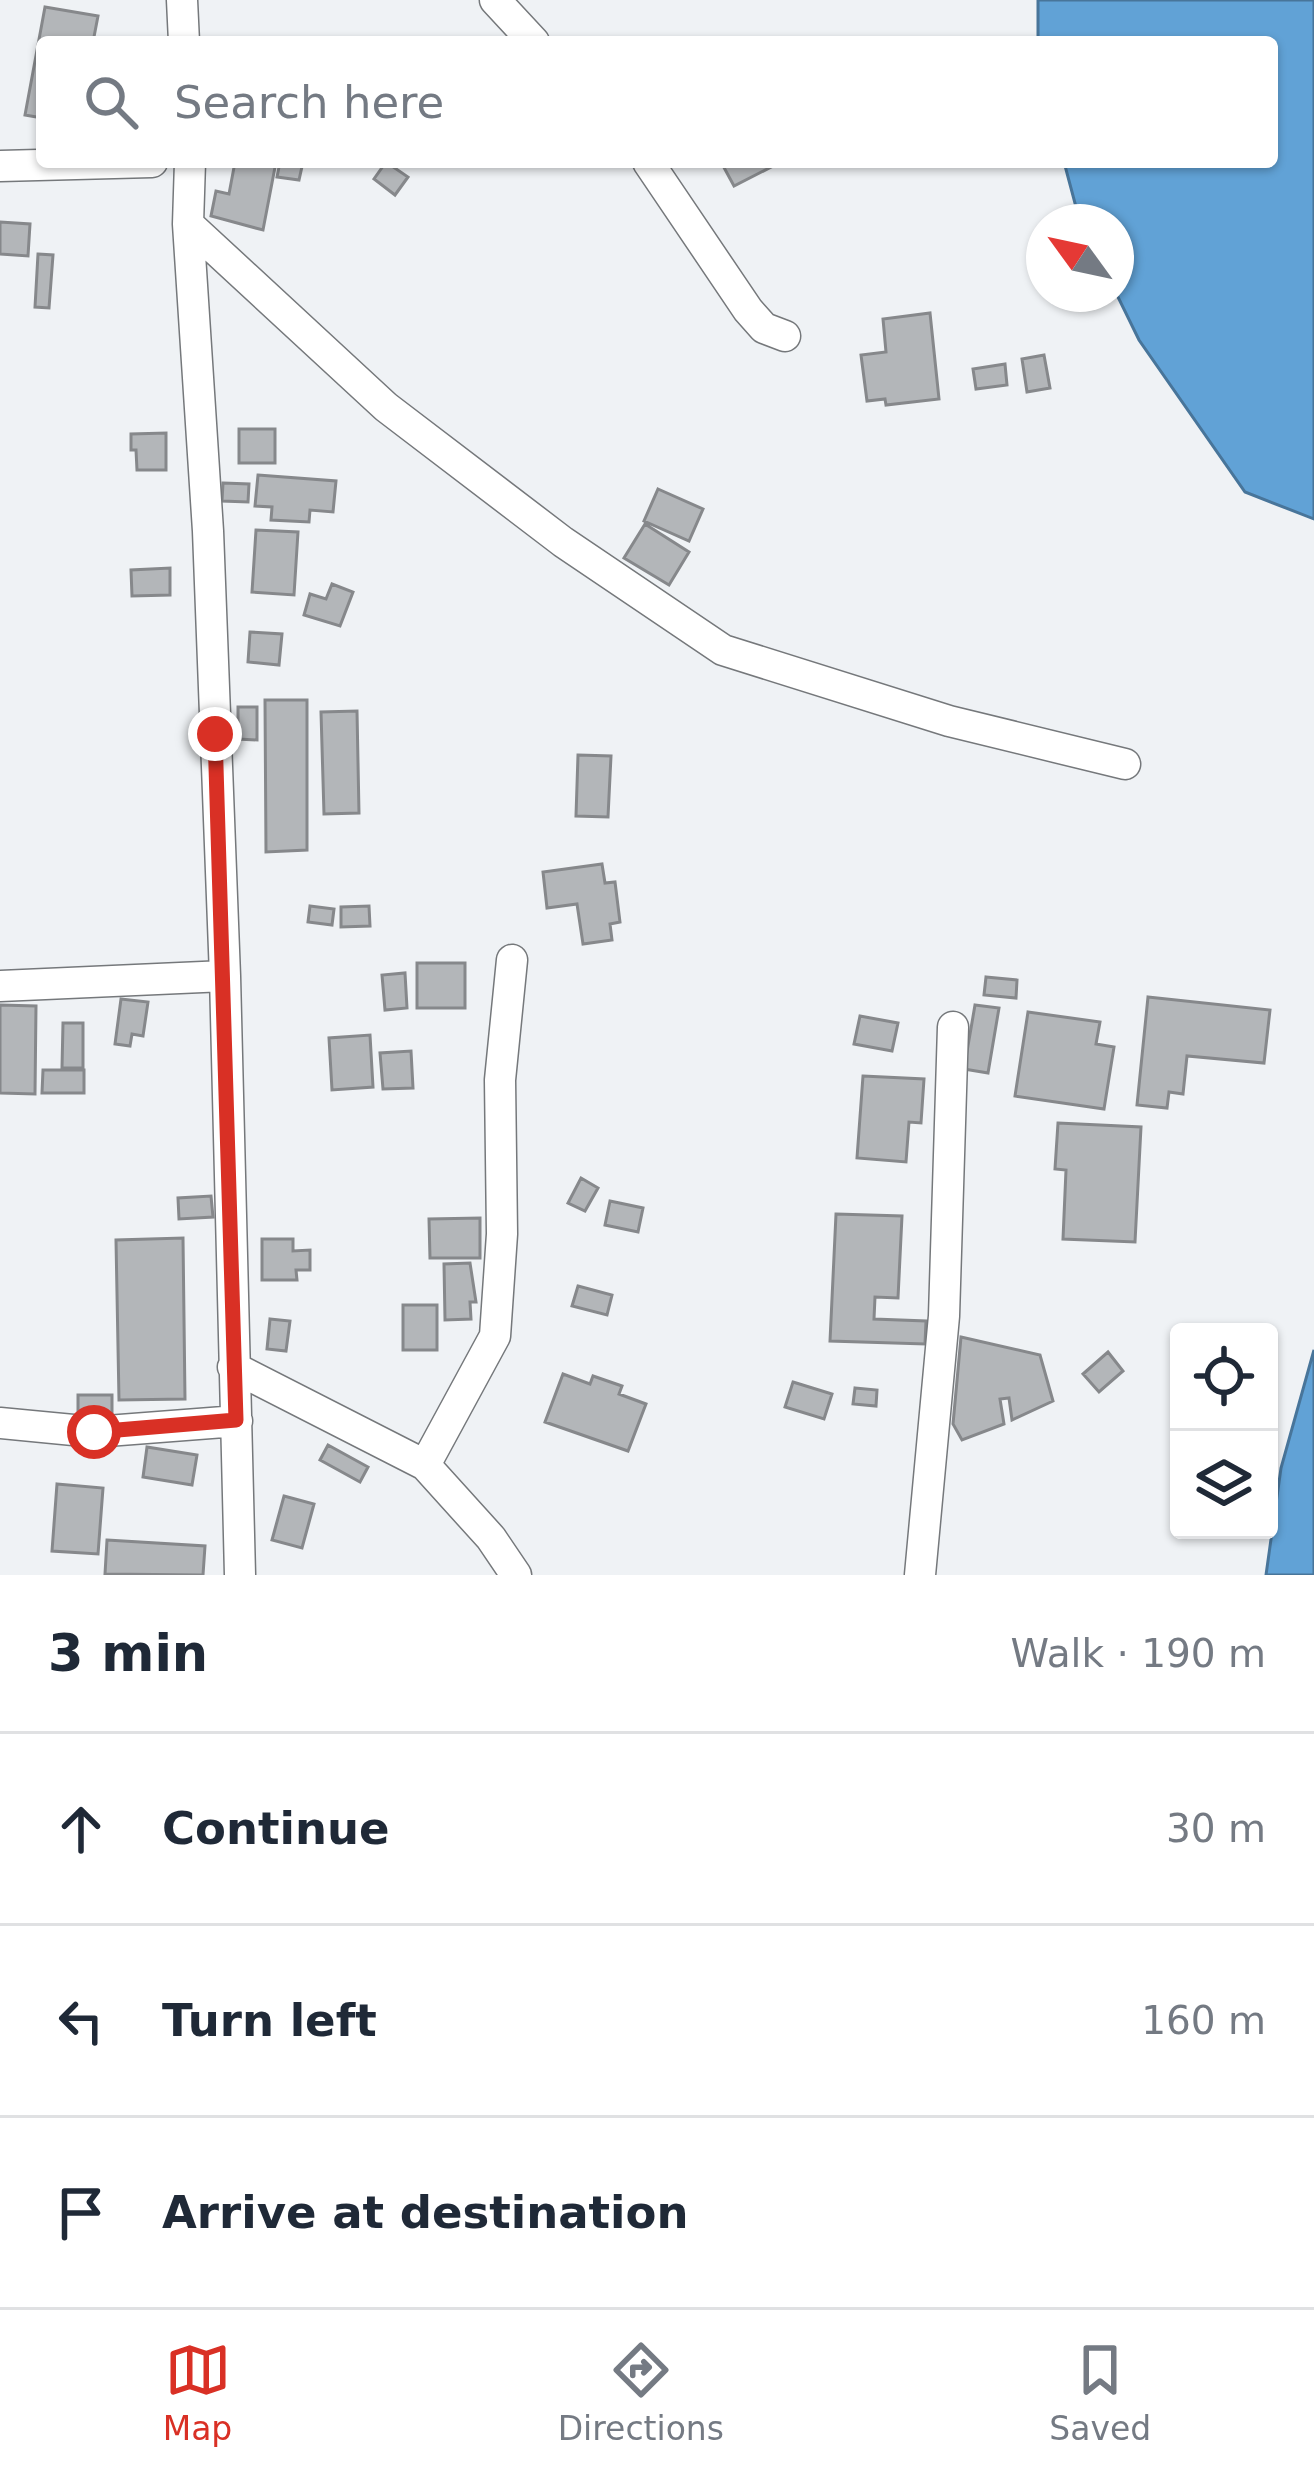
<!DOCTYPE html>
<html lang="en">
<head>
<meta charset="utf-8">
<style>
  :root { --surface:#fff; --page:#f6f6f7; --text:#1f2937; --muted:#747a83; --line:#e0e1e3; --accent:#d93025 }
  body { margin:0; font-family:"DejaVu Sans",sans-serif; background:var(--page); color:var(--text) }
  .controls { position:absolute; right:36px; bottom:36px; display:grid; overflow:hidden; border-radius:12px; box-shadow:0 3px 9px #0004 }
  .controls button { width:108px; height:108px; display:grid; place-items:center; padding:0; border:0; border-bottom:3px solid var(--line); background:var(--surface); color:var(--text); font:60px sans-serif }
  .compass { position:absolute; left:1026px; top:204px; width:108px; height:108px; border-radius:50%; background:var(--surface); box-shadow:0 3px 9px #0004; rotate:303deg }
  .stop { position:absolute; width:36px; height:36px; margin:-27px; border:9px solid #d93025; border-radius:50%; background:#fff }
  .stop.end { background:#d93025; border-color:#fff; box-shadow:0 3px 12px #0008 }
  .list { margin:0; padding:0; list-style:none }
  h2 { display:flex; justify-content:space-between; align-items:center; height:156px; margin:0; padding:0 48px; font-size:51px }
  h2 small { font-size:39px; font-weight:400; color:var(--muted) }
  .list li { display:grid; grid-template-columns:78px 1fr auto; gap:36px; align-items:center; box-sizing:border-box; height:192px; padding:0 48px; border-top:3px solid var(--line) }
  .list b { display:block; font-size:45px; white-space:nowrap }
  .list em { font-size:39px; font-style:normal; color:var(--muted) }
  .icon { flex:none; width:66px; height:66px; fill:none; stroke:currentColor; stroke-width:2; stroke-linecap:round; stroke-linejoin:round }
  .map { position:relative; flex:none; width:1314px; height:1575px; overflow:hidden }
  .search { position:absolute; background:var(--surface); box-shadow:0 3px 9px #0004; left:36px; right:36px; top:36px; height:132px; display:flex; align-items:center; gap:30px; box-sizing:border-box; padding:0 42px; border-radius:12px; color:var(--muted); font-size:45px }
  .sheet { height:732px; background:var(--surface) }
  nav { display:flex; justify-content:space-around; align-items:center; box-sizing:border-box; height:168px; border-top:3px solid var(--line); background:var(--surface); font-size:33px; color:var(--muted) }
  nav a { display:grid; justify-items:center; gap:6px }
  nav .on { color:var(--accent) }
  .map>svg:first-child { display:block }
  .water { fill:#61a2d6; stroke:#48759a; stroke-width:3 }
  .building { fill:#b3b6b9; stroke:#86888b; stroke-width:3 }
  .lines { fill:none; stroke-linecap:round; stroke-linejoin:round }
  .minor-casing { stroke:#75787b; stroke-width:33 }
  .minor { stroke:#fff; stroke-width:30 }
  .route { stroke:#d93025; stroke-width:15 }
</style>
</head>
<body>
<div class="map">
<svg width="1314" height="1575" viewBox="0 0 1314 1575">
  <rect width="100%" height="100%" fill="#eff2f5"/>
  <path class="water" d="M 1038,0 L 1314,0 L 1314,519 L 1245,492 L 1139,340 L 1116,293 L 1116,222 L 1080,222 L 1064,162 L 1272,162 L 1272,42 L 1038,42 Z
    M 1314,1350 L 1314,1575 L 1266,1575 L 1281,1468 Z"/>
  <path class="building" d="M 45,7 L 98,16 L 93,42 L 42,42 L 42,118 L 25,115 Z
    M 235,162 L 276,162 L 263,230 L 211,216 L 216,191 L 229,194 Z
    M 280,162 L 303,162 L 299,180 L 277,177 Z
    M 386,162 L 408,177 L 395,195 L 374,179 Z
    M 721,162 L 781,162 L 734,186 Z
    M 0,222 L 30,224 L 28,256 L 0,254 Z
    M 38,254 L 53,255 L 49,308 L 35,307 Z
    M 930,313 L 939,399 L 886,405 L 885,399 L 867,401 L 861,355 L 886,352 L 883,319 Z
    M 1044,355 L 1050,388 L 1027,392 L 1022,359 Z
    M 1005,364 L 1007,385 L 976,389 L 973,369 Z
    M 239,429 L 275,429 L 275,463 L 239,463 Z
    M 166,433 L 166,470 L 137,470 L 136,450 L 131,450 L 131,434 Z
    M 258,475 L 336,481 L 333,512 L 310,510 L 309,522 L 271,520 L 272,507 L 255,506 Z
    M 223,483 L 249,484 L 248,502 L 222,501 Z
    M 658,489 L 703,509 L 689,541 L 644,521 Z
    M 645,524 L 689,552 L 669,585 L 624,558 Z
    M 256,530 L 298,532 L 294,595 L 252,592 Z
    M 170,568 L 170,595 L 132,596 L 131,570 Z
    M 332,584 L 353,592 L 340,626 L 304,615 L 310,594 L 326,599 Z
    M 250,632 L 282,634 L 279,665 L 248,662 Z
    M 265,700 L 307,700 L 307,850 L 266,852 Z
    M 238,707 L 257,707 L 257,740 L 238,739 Z
    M 357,711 L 359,813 L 324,814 L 321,712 Z
    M 578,755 L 611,756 L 608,817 L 576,816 Z
    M 602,864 L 605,883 L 615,882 L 620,922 L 610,924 L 612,940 L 583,944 L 577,904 L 547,908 L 543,872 Z
    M 310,906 L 334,909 L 332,925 L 308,922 Z
    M 369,906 L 370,926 L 341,927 L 341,907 Z
    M 417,963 L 465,963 L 465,1008 L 417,1008 Z
    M 405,973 L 407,1008 L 385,1010 L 382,975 Z
    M 986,977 L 1017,980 L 1016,998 L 984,995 Z
    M 1148,997 L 1270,1010 L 1264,1063 L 1187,1056 L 1183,1094 L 1169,1092 L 1167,1108 L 1137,1105 Z
    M 121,999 L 148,1002 L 143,1036 L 132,1034 L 130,1046 L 115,1044 Z
    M 0,1005 L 36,1006 L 35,1094 L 0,1093 Z
    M 975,1005 L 999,1008 L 988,1073 L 964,1069 Z
    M 1028,1012 L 1100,1022 L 1096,1044 L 1114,1047 L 1104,1109 L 1015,1096 Z
    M 860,1016 L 898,1023 L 892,1051 L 854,1044 Z
    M 63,1023 L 83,1023 L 83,1068 L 62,1068 Z
    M 370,1035 L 373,1087 L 332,1090 L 329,1038 Z
    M 411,1051 L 413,1088 L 383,1089 L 380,1053 Z
    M 43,1070 L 84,1070 L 84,1093 L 42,1093 Z
    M 863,1076 L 924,1079 L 921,1123 L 909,1122 L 906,1162 L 857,1158 Z
    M 1058,1123 L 1141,1127 L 1135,1242 L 1063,1239 L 1066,1170 L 1055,1169 Z
    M 581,1178 L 598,1188 L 585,1211 L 568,1203 Z
    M 211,1196 L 213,1217 L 179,1219 L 178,1198 Z
    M 610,1201 L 643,1208 L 638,1232 L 605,1225 Z
    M 836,1214 L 902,1216 L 898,1298 L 875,1297 L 874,1319 L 926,1321 L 925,1344 L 830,1341 Z
    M 480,1218 L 480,1258 L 430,1258 L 429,1219 Z
    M 183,1238 L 185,1399 L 119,1400 L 116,1240 Z
    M 262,1239 L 293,1239 L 293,1251 L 310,1250 L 310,1270 L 296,1270 L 297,1280 L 262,1280 Z
    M 470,1263 L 476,1302 L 470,1302 L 471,1319 L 445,1320 L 444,1264 Z
    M 578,1286 L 612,1295 L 607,1315 L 572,1306 Z
    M 403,1305 L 437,1305 L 437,1350 L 403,1350 Z
    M 270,1319 L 290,1321 L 286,1351 L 267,1349 Z
    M 961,1337 L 1040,1355 L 1053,1401 L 1012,1420 L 1009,1398 L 1000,1399 L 1004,1424 L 962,1440 L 953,1424 Z
    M 1108,1352 L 1123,1371 L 1099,1392 L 1083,1374 Z
    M 563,1374 L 590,1384 L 593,1376 L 622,1386 L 619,1394 L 646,1404 L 628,1451 L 545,1422 Z
    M 793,1382 L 832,1394 L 824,1419 L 785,1407 Z
    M 855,1388 L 877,1390 L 876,1406 L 853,1404 Z
    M 78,1395 L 112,1395 L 112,1416 L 78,1416 Z
    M 328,1445 L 368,1467 L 360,1482 L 320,1460 Z
    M 147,1447 L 197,1455 L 192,1485 L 143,1477 Z
    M 57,1484 L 103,1488 L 98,1554 L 52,1551 Z
    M 284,1496 L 314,1504 L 302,1548 L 272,1540 Z
    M 107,1540 L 205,1546 L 203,1575 L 105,1574 Z"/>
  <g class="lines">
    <defs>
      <path id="minor" d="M 182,0 L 184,42
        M 495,0 L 534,42
        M 190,162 L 188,224 L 208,531 L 225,976 L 240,1575
        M 648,162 L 748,310 L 764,328 L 785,336
        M 0,166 L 152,162
        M 188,224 L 386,407 L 563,542 L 723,650 L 949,721 L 1125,764
        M 0,986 L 225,976
        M 233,1367 L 425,1465 L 491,1538 L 516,1575
        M 0,1423 L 94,1432 L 237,1421
        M 425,1465 L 495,1336 L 502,1234 L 500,1080 L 512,960
        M 920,1575 L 944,1316 L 953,1027"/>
    </defs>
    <use href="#minor" class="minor-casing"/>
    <use href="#minor" class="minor"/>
  </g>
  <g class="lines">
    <path class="route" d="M 94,1432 L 236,1420 L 215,734"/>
  </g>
</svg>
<div class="controls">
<button><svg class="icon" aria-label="locate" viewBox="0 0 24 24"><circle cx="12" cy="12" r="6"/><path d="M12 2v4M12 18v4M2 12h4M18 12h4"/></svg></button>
<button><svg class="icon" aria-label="layers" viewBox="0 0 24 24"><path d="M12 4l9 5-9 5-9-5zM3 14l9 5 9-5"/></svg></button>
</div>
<svg class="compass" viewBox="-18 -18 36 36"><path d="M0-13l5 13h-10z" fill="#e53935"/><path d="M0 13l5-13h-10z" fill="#747a83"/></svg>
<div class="stop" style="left:94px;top:1432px"></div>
<div class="stop end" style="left:215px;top:734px"></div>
<div class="search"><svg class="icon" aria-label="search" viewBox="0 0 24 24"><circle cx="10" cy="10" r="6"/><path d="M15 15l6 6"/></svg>Search here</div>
</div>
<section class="sheet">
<h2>3 min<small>Walk · 190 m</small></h2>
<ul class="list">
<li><svg class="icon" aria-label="ahead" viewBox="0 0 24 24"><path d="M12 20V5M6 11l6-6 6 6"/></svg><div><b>Continue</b></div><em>30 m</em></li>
<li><svg class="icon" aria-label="left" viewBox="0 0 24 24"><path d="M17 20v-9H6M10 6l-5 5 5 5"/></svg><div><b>Turn left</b></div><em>160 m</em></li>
<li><svg class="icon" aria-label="arrive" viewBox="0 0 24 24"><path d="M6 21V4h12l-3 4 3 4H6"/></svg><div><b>Arrive at destination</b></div></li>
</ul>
</section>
<nav>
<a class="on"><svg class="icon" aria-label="map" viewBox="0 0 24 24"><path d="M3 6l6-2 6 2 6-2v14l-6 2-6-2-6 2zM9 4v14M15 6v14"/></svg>Map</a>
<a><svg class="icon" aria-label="directions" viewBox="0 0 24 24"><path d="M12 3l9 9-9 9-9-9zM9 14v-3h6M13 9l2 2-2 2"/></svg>Directions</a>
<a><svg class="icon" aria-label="saved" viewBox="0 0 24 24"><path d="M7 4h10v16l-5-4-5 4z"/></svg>Saved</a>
</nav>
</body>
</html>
